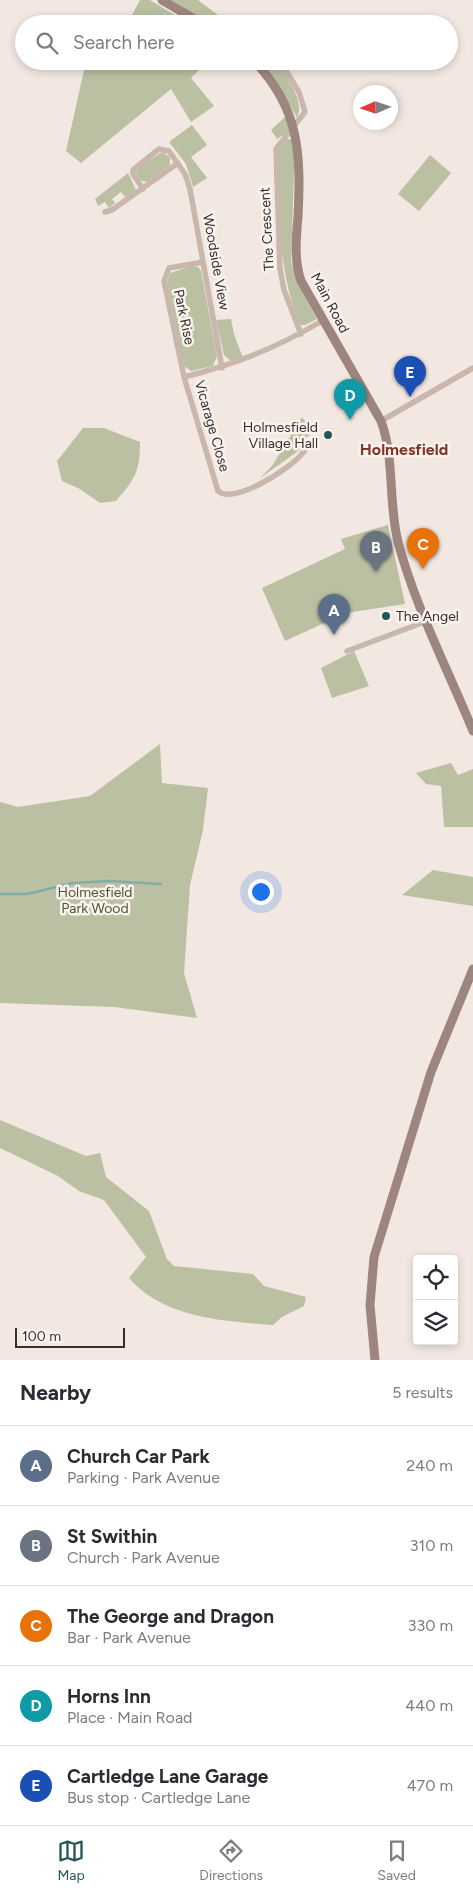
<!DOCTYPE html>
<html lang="en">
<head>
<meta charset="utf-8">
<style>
  :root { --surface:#fff; --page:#f2f2f3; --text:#2b2b33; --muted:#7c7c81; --line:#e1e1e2; --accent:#235754 }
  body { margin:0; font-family:Figtree,sans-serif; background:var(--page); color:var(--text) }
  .controls { position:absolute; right:15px; bottom:15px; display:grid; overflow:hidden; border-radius:5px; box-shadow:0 2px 8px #0003 }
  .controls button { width:45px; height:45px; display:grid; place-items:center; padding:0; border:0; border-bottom:1px solid var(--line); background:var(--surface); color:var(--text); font:25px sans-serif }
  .compass { position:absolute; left:353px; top:85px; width:45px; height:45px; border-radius:50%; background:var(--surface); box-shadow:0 2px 8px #0003; rotate:267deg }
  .scale { position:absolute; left:15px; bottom:12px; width:110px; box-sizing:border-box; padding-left:5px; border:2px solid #382e2b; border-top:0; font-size:14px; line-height:18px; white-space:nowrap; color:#382e2b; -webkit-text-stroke:4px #f9f2ed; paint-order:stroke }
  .you { position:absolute; left:260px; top:891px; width:18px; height:18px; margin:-12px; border:4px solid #fff; border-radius:50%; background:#1a73e8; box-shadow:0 0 0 8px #1a73e833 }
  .badge { display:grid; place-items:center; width:32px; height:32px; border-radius:50%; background:var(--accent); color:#fff; font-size:16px; font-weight:700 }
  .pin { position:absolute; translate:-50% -41px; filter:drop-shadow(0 1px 2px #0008) }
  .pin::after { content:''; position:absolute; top:26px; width:18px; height:15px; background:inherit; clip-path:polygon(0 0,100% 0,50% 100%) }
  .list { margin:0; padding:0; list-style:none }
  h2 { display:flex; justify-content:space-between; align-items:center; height:65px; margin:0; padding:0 20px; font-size:21px }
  h2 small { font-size:16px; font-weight:400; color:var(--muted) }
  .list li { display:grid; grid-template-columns:32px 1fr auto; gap:15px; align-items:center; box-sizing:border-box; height:80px; padding:0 20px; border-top:1px solid var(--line) }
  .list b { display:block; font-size:19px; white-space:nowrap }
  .list p { margin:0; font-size:16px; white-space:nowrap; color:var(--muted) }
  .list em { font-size:16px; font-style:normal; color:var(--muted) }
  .icon { flex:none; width:28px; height:28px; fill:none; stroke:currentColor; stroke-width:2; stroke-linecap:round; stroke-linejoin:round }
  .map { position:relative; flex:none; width:473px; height:1360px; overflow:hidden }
  .search { position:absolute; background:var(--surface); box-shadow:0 2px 8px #0003; left:15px; right:15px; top:15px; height:55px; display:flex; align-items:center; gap:12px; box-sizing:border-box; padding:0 18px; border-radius:28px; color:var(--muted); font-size:19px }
  .sheet { height:465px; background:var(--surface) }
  nav { display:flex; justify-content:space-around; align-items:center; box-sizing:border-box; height:70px; border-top:1px solid var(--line); background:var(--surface); font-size:14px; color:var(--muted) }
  nav a { display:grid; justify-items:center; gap:2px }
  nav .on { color:var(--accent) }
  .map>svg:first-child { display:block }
  .green { fill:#bac0a1 }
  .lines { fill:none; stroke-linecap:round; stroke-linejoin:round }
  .stream { stroke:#81ada9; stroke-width:2.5 }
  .minor { stroke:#c9b6ad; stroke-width:5.5 }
  .secondary { stroke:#9d867e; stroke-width:9 }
  .poi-dot { fill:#235754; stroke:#f9f2ed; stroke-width:2 }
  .labels { text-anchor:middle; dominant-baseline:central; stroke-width:5; stroke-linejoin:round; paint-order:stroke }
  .street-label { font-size:14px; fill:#382e2b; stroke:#f9f2ed }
  .poi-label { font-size:14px; fill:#382e2b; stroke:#f9f2ed; text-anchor:end }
  .park-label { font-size:14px; fill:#4c5531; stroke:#f9f2ed }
  .quarter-label { font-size:16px; font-weight:bold; fill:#82342a; stroke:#f9f2ed }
</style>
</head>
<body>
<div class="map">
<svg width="473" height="1360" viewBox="0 0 473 1360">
  <rect width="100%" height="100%" fill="#f2e8e1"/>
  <path class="green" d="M 140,0 L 150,0 L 190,24 L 127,24 Z
    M 171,0 L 198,0 L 230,24 L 211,24 Z
    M 86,61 L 208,61 L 191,78 L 214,106 L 191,122 L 171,89 L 81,163 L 66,151 Z
    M 258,61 L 277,62 C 287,78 305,100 297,118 L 278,84 Z
    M 286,116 L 290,127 L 285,134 L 277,139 L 271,130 Z
    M 192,125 L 207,145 L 191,157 L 207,178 L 193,187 L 186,164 L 169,142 Z
    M 287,139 L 293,140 L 295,148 L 291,261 L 298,285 L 317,319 L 305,325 L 300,325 C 277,269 279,209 278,150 Z
    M 162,152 L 170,157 L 170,165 L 147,182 L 139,180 L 136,172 L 139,167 Z
    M 430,155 L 451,173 L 419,211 L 398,194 Z
    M 128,173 L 136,190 L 125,197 L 121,192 L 112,199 L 115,203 L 109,208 L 105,202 L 98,206 L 95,199 Z
    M 192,266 L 198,267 L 201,271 L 217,356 L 213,366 L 191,371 L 184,366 L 167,282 L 170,273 Z
    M 231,319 L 234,334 L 243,358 L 231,361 L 224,355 L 216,320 Z
    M 302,417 L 313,432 L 305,439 L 301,449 L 259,479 L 272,466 Z
    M 83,428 L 104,428 L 140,442 C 140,472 135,479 116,501 L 100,503 L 80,489 L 62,481 L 57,461 Z
    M 388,525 L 405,604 L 346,613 L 285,641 L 262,588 L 345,549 L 341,539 Z
    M 354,651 L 369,686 L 332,698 L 321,668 Z
    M 160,744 L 162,783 L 208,788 L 203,830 L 190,885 L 184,973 L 197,1018 L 114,1007 L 0,1003 L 0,802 L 18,807 L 90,796 Z
    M 451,763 L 458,775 L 473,769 L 473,827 L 444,827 L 441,786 L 426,784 L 416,773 Z
    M 433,870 L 473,877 L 473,906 L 402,895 Z
    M 0,1120 L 86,1156 L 100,1153 L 106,1177 L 149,1211 L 167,1259 L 174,1266 L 253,1274 L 264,1286 L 306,1297 L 304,1306 L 282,1317 L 273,1325 C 223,1321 163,1318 129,1278 L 146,1257 L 104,1200 L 79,1191 L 58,1176 L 0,1148 Z"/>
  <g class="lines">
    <path class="stream" d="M 0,894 L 27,894 L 73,883 L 109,881 L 161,884"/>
    <path class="minor" d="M 280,61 L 299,92 L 305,112 L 276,149 L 280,269 L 284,290 L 301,334
      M 143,189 L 133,174 L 133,170 L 159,149 L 169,151 L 185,174 L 190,189 L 222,368
      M 105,212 L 112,210 L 178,163
      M 203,262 L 169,268 L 164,281 L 184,377 L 218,491 C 234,505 289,469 301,455 C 305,451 307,447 309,442
      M 184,377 C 236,364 276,348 322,321
      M 381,421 L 473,368
      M 347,651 L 427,621"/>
    <path class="secondary" d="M 162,0 L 203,24
      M 254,61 C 300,108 301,155 298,217 C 296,239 294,260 301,281 L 381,421 C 395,459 388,502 398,542 C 415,606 448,670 473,731
      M 375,1360 L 370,1305 L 374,1257 L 431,1072 L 473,969"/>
  </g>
  <g class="poi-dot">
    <circle cx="328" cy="435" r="5"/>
    <circle cx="386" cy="616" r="5"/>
  </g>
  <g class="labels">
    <g class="street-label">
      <text transform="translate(267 229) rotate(-93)">The Crescent</text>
      <text transform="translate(216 262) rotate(80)">Woodside View</text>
      <text transform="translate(330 303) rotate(62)">Main Road</text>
      <text transform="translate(184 317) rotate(78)">Park Rise</text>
      <text transform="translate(212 426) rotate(74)">Vicarage Close</text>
    </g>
    <g class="poi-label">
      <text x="318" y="427">Holmesfield<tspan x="318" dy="16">Village Hall</tspan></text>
      <text x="396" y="616" text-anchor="start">The Angel</text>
    </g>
    <g class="park-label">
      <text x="95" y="892">Holmesfield<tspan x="95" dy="16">Park Wood</tspan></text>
    </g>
    <g class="quarter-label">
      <text x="404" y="449">Holmesfield</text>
    </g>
  </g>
</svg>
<div class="controls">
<button><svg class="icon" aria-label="locate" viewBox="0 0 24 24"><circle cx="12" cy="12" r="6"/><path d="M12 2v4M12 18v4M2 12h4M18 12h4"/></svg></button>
<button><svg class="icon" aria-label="layers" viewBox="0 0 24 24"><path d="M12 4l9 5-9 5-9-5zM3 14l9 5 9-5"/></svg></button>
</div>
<svg class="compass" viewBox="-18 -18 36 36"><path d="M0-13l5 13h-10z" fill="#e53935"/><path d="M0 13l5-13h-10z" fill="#7c7c81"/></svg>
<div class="scale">100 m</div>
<div class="you"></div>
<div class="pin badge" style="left:334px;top:635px;background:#5c6f8a">A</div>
<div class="pin badge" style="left:376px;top:572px;background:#6b7280">B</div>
<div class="pin badge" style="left:423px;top:569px;background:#e8710a">C</div>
<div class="pin badge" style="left:350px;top:420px;background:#0f9aa8">D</div>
<div class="pin badge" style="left:410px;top:397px;background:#1a4fb4">E</div>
<div class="search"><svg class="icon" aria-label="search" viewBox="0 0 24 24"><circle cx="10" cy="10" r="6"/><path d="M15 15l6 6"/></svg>Search here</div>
</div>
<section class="sheet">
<h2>Nearby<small>5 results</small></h2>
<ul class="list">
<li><span class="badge" style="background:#5c6f8a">A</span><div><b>Church Car Park</b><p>Parking · Park Avenue</p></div><em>240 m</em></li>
<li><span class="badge" style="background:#6b7280">B</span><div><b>St Swithin</b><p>Church · Park Avenue</p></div><em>310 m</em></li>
<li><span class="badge" style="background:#e8710a">C</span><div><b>The George and Dragon</b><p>Bar · Park Avenue</p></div><em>330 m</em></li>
<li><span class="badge" style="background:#0f9aa8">D</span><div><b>Horns Inn</b><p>Place · Main Road</p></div><em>440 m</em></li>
<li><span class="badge" style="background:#1a4fb4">E</span><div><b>Cartledge Lane Garage</b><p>Bus stop · Cartledge Lane</p></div><em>470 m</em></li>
</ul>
</section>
<nav>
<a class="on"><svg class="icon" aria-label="map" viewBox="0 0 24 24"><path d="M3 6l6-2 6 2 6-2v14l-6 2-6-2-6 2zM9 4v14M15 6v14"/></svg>Map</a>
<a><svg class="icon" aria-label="directions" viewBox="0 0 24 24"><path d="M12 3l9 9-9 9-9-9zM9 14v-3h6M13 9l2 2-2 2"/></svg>Directions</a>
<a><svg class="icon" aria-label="saved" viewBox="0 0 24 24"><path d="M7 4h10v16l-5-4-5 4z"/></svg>Saved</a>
</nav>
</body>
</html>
